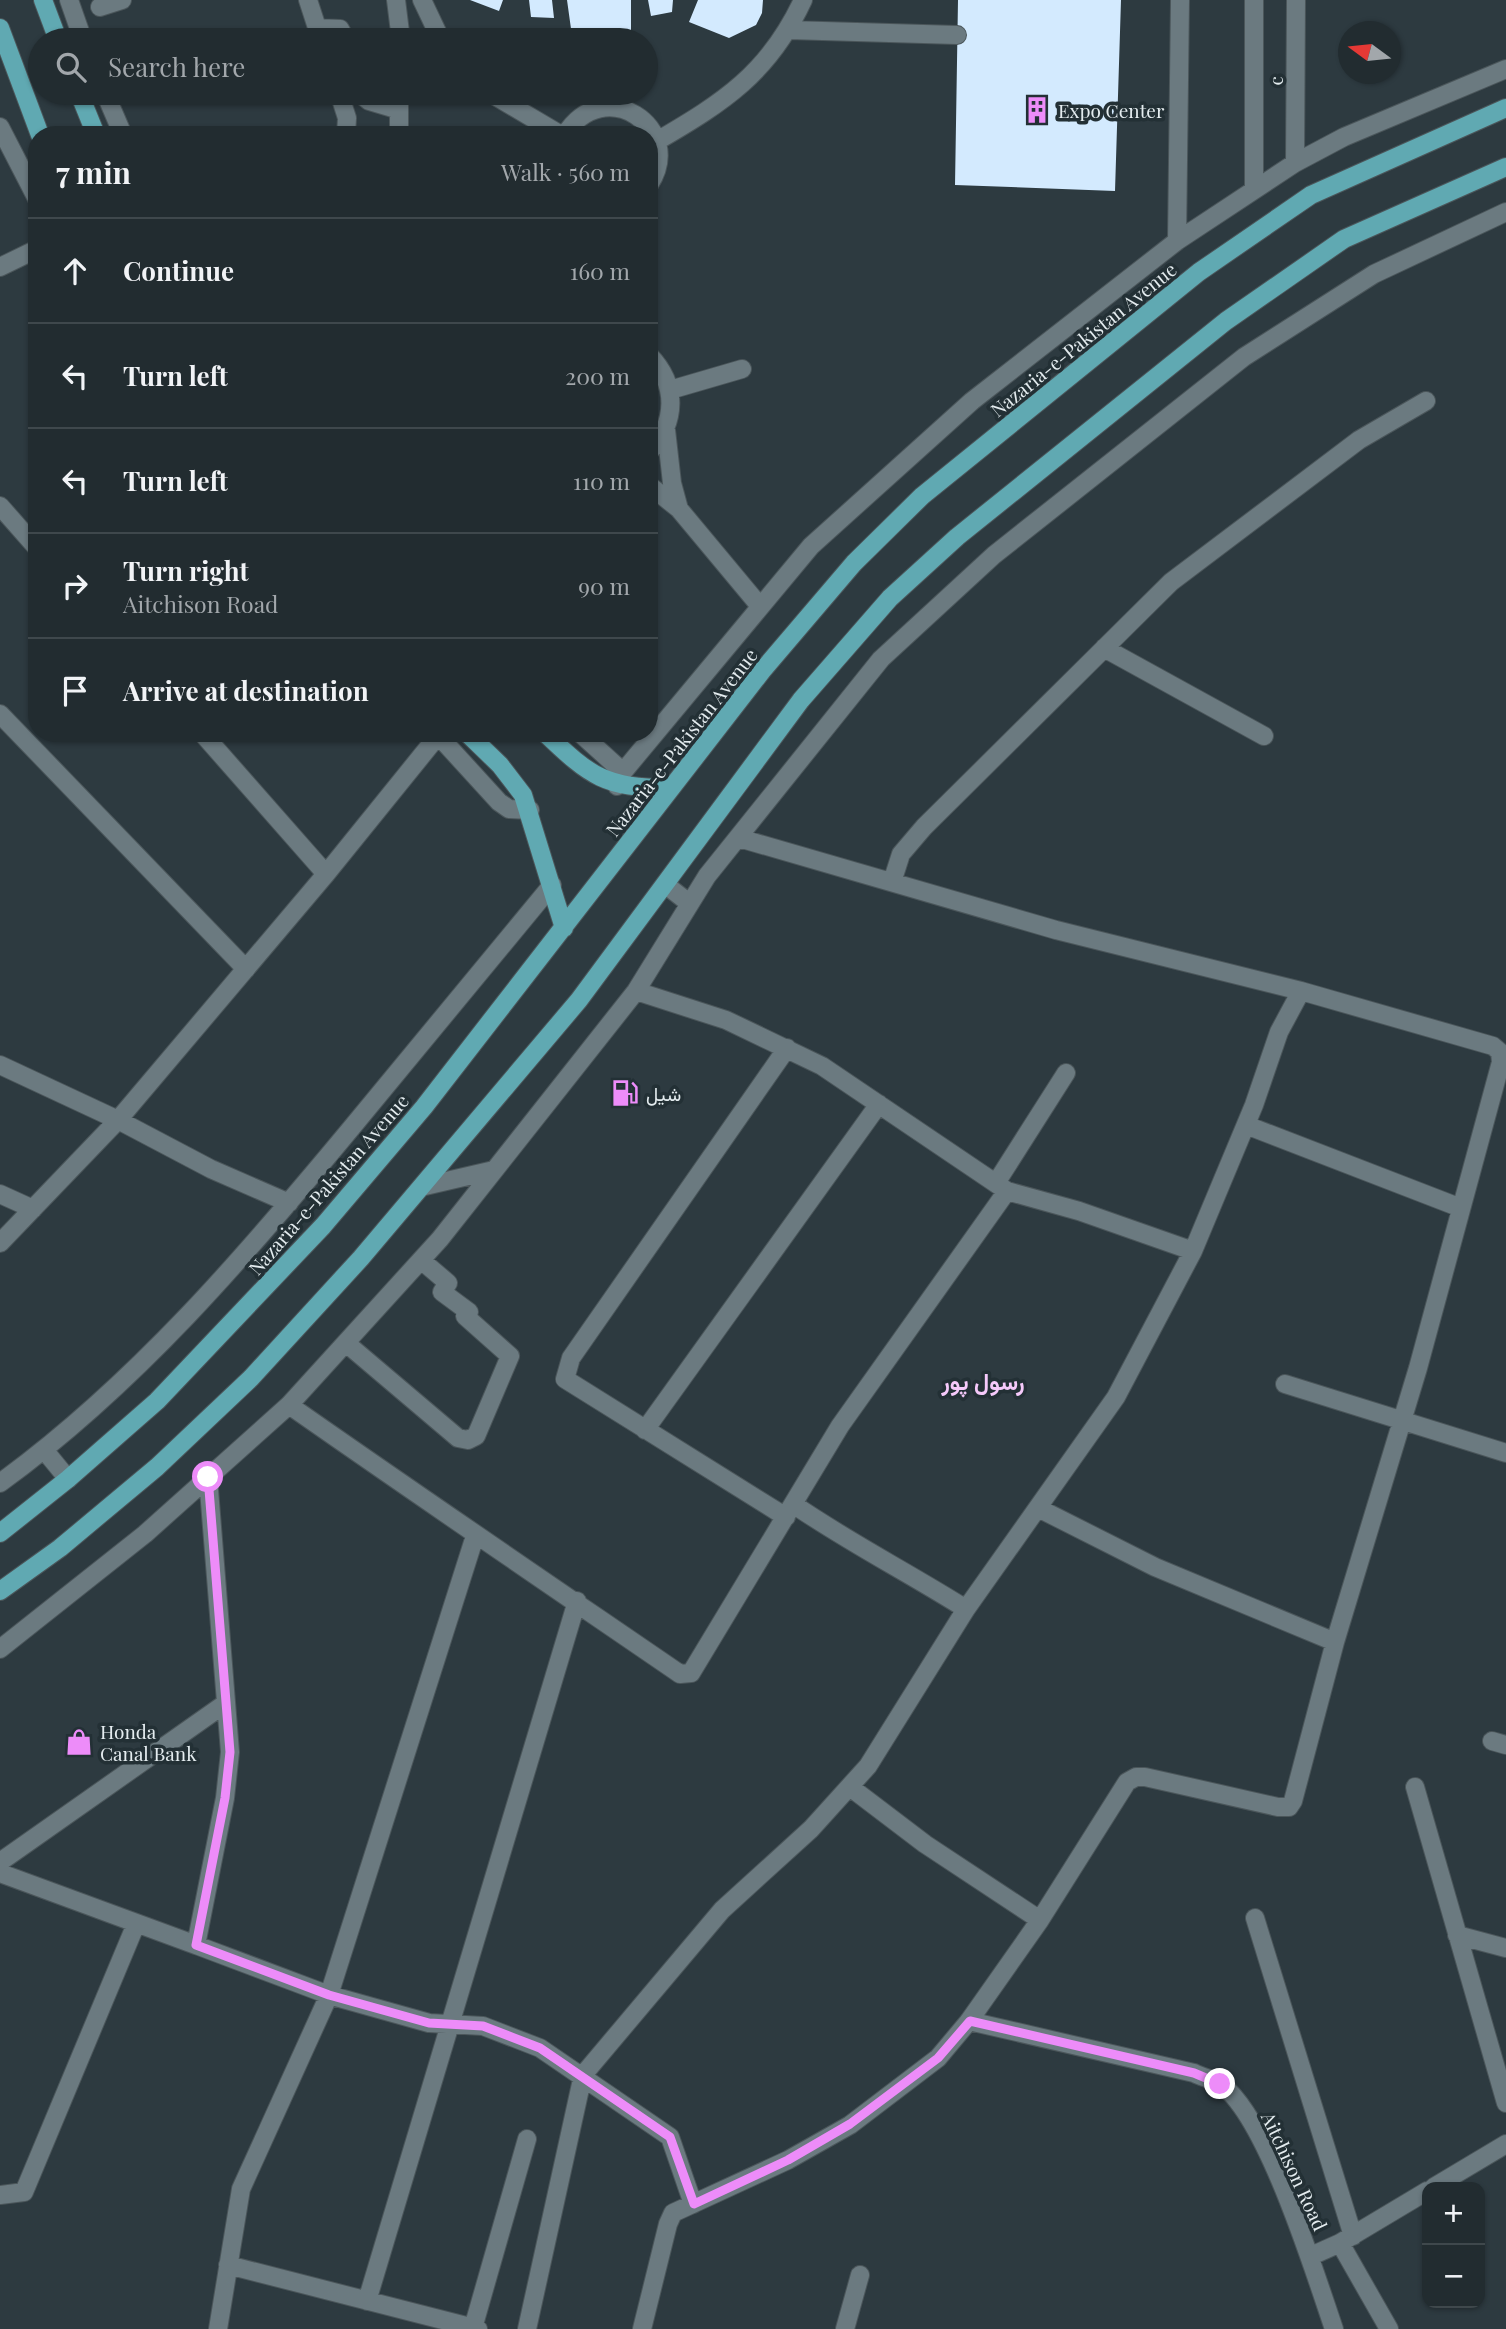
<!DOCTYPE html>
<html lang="en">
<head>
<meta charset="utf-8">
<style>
  :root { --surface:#222c30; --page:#2a3438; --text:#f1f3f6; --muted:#a2a7ab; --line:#3f484c }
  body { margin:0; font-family:"Playfair Display",Vazirmatn,serif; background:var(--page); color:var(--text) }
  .controls { position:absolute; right:21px; bottom:21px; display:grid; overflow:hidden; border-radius:14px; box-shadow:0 2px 5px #0004 }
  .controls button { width:63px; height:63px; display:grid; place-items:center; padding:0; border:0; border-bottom:2px solid var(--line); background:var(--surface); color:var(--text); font:35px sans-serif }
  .compass { position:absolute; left:1338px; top:21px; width:63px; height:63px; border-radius:50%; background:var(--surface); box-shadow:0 2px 5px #0004; rotate:285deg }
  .stop { position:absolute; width:21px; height:21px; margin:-16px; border:5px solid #ed8cf9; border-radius:50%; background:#fff }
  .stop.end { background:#ed8cf9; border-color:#fff; box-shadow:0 2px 7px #0008 }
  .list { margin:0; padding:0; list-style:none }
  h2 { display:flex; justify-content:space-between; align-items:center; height:91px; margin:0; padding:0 28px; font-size:30px }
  h2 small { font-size:23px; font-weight:400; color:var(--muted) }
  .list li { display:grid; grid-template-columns:46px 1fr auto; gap:21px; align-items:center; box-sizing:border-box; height:105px; padding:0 28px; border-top:2px solid var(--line) }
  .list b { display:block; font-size:26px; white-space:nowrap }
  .list p { margin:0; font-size:23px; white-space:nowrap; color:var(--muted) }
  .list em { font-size:23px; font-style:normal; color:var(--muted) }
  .icon { flex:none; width:38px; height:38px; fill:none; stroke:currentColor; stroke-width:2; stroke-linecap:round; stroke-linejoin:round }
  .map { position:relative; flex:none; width:1506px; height:2329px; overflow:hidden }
  .search { position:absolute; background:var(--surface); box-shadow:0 2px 5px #0004; left:28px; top:28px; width:630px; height:77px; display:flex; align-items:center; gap:18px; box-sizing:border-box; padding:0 24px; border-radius:38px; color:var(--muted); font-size:26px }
  .panel { position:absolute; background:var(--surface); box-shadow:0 2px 5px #0004; left:28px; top:126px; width:630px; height:616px; border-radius:28px }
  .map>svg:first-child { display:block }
  .building { fill:#d3eafe }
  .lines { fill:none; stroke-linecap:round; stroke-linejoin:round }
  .minor-casing { stroke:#4b565a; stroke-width:20 }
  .major-casing { stroke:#4b565a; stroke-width:20 }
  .minor { stroke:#6b7a80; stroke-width:18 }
  .major { stroke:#60a9b2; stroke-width:18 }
  .route { stroke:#ed8cf9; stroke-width:9 }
  .labels { text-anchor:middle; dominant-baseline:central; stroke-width:7; stroke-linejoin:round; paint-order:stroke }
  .street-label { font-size:19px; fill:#e4ecef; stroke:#233035 }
  .poi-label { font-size:19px; fill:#e4ecef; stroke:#233035; text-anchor:start }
  .quarter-label { font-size:23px; font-weight:bold; fill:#f5c9fa; stroke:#233035 }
</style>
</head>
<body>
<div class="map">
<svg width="1506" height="2329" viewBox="0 0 1506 2329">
  <rect width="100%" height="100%" fill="#2d3a40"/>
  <path class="building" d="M 470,0 L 503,0 L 499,11 Z
    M 529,0 L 552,0 L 554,18 L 531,17 Z
    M 567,0 L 631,0 L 631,36 L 572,36 Z
    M 648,0 L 673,0 L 672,12 L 651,16 Z
    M 698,0 L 763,0 L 762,13 L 756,25 L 729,38 L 689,22 Z
    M 958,0 L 1121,0 L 1115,191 L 955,185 Z"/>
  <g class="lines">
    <defs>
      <path id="minor" d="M 69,0 L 83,40
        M 308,0 L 321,40
        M 396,0 L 401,40
        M 422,0 L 441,40
        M 100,7 L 122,0
        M 317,28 L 340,29 L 346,40
        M 789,30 L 957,35
        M 105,93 L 123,135
        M 339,93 L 347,118 L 346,135
        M 359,93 L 369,101 L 399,110
        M 490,93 L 561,135
        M 0,127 L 37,199
        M 399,135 L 399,93
        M 565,135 C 603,73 687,127 649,185
        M 657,141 C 724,102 769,73 803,0
        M 1295,163 L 1296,0
        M 1254,190 L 1254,0
        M 1177,241 L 1180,0
        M 0,267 L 37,249
        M 649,355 C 678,385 677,422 649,452
        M 670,390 L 742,369
        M 666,430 L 672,483 L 679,509
        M 649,485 L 679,509 L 759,605
        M 0,506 L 37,548
        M 1104,648 L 1264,736
        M 0,714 L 246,969
        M 202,733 L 326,874
        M 436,733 L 499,802 L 509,809 L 530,810
        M 580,733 L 623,772
        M 617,786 L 623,772 L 811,546 L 972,401 L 1177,241 L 1295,163 L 1344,137 L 1506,69
        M 892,882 L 901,854 L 924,827 L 1171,582 L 1359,440 L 1426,401
        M 666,885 L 689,903
        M 0,1065 L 118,1120 L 211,1169 L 289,1203
        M 1246,1125 L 1461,1208
        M 996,1183 L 1066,1073
        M 425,1186 L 494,1170
        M 1007,1191 L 1079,1211 L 1193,1251
        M 0,1194 L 33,1209
        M 0,1243 L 118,1120 L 326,874 L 440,733
        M 346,1343 L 458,1438 L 468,1440 L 476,1436 L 510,1356 L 465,1316 L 469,1312 L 442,1292 L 448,1283 L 421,1260
        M 1285,1384 L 1506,1453
        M 289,1405 C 419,1496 550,1585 680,1674 L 691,1673 L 840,1426 L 1007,1191 L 822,1066 L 726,1020 L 636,991
        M 645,1430 L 879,1104
        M 45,1451 L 68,1479
        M 208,1477 L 230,1752 L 225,1798 L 196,1945 L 329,1995 L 241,2189 L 218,2329
        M 0,1483 C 136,1384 246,1255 353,1126 C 419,1046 486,966 552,885
        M 793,1504 C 848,1542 909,1573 966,1609
        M 1038,1508 L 1155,1567 L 1335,1642
        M 786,1517 L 565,1379 L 571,1358 L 787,1048
        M 475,1536 L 329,1995 L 429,2023 L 483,2026 L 540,2048 L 670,2137 L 693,2204
        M 0,1649 L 145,1534 L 289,1405 L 440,1239 L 636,991 L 707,876 L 881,659 L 994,555 L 1244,357 L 1374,274 L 1506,212
        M 1492,1741 L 1506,1745
        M 850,1787 L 925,1844 L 1040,1920
        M 1415,1787 L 1506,2103
        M 0,1862 L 226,1703
        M 0,1873 L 196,1945
        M 1255,1918 L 1353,2236
        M 1457,1935 L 1506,1948
        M 969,2021 L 1194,2073 C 1202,2077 1211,2079 1219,2083 C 1266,2113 1315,2274 1334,2329
        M 1434,2187 L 1506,2144
        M 0,2195 L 24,2192 L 136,1924
        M 1340,2243 L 1389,2329
        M 1311,2256 L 1340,2243 L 1427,2191
        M 228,2265 L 478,2329
        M 367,2301 L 577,1601
        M 473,2328 L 527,2139
        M 527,2329 L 583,2075 L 722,1910 L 811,1829 L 868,1766 L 966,1609 L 1116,1397 L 1193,1251 L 1254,1105 L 1279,1032 L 1301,991
        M 642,2329 L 668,2224 L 673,2213 L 788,2160 L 850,2125 L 938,2058 L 969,2021 L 1040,1920 L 1127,1782 L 1136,1777 L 1145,1777 L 1278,1807 L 1289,1807 L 1293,1801 L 1335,1642 L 1418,1368 L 1501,1062 L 1500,1052 L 1493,1046 L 1301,991 L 1056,930 L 739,838
        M 845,2329 L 860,2275"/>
      <path id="major" d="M 43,0 L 58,40
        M 0,28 L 40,135
        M 79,93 L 96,135
        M 467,733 L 500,765 L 523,795 L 564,928
        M 545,733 C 591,777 605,788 670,788
        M 0,1533 L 68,1479 L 157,1401 L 323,1226 L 424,1107 L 762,671 L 854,563 L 922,496 L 1199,272 L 1311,195 L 1506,108
        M 0,1591 L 60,1548 L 157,1467 L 251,1378 L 361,1258 L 579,1000 L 801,700 L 890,598 L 957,537 L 1226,321 L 1344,239 L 1506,167"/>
    </defs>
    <use href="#minor" class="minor-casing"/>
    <use href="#major" class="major-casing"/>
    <use href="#minor" class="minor"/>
    <use href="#major" class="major"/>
  </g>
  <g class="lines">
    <path class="route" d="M 208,1477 L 230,1752 L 225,1798 L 196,1945 L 329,1995 L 429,2023 L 483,2026 L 540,2048 L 670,2137 L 694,2204 L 788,2160 L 850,2124 L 938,2058 L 970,2021 L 1194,2073 L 1220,2084"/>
  </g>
  <defs>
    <symbol id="building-bare" viewBox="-9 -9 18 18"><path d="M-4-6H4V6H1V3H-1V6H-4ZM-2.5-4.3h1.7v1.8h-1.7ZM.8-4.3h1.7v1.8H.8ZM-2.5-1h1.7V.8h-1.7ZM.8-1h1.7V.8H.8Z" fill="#ed8cf9" stroke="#233035" stroke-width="2.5" paint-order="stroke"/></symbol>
    <symbol id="fuel-bare" viewBox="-9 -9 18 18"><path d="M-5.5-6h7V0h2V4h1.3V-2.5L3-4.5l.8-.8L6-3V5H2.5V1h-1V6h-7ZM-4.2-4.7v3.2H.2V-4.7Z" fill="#ed8cf9" stroke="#233035" stroke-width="2.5" paint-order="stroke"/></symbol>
    <symbol id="shop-bare" viewBox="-9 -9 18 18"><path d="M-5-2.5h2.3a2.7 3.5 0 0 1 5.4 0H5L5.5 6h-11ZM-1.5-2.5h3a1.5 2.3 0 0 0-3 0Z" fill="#ed8cf9" stroke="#233035" stroke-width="2.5" paint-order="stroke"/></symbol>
  </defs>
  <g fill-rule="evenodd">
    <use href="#building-bare" x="1018" y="91" width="38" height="38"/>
    <use href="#fuel-bare" x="606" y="1074" width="38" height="38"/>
    <use href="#shop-bare" x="60" y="1723" width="38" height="38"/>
  </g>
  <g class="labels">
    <g class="street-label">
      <text transform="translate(1275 81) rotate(-90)">c</text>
      <text transform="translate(1083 339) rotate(-39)">Nazaria-e-Pakistan Avenue</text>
      <text transform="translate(681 742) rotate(-52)">Nazaria-e-Pakistan Avenue</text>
      <text transform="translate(328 1184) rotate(-49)">Nazaria-e-Pakistan Avenue</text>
      <text transform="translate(1295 2171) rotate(65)">Aitchison Road</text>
    </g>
    <g class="poi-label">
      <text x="1058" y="110">Expo Center</text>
      <text x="646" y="1093">شیل</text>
      <text x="100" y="1731">Honda<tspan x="100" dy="22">Canal Bank</tspan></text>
    </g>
    <g class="quarter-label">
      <text x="983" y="1380">رسول پور</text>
    </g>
  </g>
</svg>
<div class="controls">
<button>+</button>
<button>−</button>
</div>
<svg class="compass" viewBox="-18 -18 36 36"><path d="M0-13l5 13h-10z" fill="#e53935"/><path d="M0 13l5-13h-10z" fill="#a2a7ab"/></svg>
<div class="stop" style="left:208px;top:1477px"></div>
<div class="stop end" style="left:1220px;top:2084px"></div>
<div class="search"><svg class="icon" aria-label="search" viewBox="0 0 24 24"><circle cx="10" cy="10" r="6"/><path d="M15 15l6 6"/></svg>Search here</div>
<section class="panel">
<h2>7 min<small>Walk · 560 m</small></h2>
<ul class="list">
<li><svg class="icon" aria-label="ahead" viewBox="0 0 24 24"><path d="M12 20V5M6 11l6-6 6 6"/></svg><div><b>Continue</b></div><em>160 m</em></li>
<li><svg class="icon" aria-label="left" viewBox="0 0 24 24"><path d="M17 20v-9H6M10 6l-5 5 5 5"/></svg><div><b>Turn left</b></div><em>200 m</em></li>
<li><svg class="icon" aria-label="left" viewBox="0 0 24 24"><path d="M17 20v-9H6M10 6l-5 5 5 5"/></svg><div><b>Turn left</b></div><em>110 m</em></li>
<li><svg class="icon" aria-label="right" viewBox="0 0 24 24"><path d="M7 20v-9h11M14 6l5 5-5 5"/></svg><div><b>Turn right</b><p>Aitchison Road</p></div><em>90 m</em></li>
<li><svg class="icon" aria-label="arrive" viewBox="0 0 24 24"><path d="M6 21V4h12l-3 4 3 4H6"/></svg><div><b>Arrive at destination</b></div></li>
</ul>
</section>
</div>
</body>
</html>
